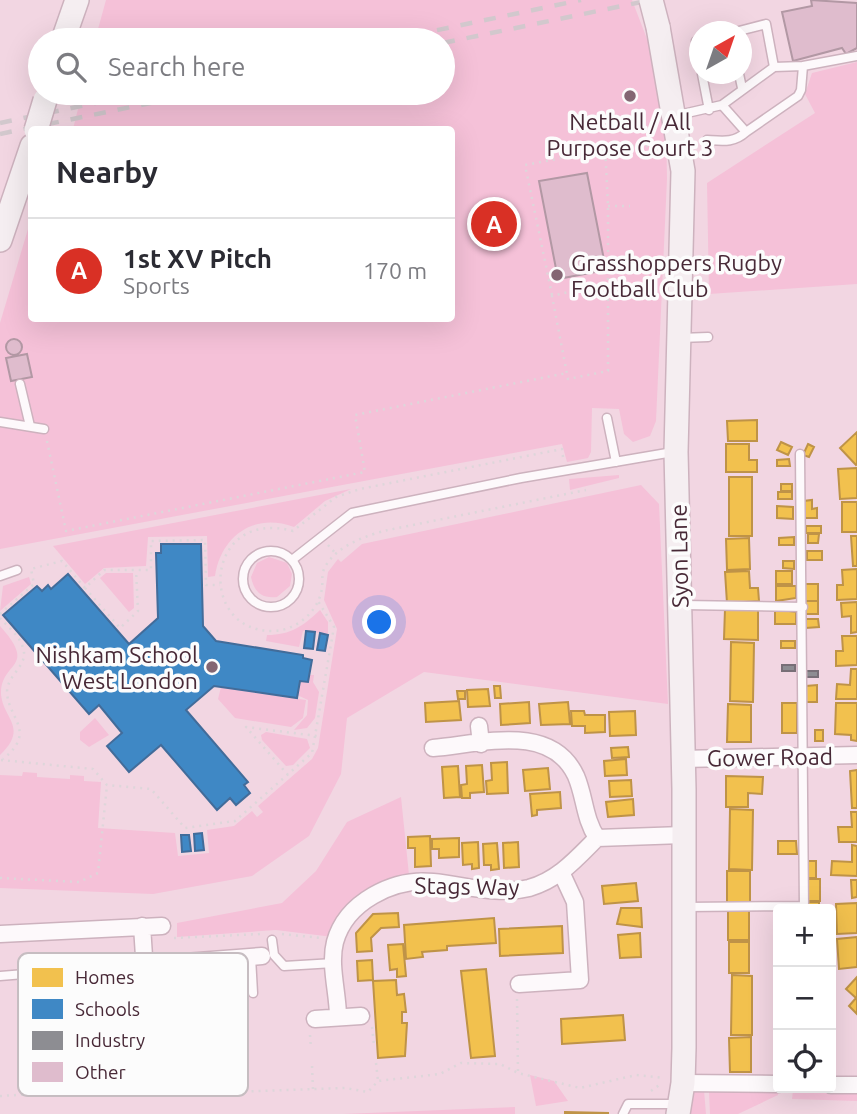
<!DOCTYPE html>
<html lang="en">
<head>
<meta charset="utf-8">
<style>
  :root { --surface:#fff; --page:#f7f7f7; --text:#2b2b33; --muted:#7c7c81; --line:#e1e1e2; --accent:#d93025 }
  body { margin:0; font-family:Ubuntu,sans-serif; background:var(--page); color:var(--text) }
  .controls { position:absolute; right:21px; bottom:21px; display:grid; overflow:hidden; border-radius:7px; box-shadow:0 7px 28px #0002 }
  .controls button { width:63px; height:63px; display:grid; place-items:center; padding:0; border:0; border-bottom:2px solid var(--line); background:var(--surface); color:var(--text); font:35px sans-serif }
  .compass { position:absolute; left:689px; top:21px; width:63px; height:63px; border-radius:50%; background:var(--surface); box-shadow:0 7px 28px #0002; rotate:40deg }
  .you { position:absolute; left:380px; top:623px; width:24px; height:24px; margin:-18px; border:5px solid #fff; border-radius:50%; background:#1a73e8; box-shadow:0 0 0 10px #1a73e833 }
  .badge { display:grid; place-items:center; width:46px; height:46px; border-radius:50%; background:var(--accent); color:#fff; font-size:23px; font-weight:700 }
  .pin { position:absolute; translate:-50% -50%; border:4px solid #fff; box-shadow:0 2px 7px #0006 }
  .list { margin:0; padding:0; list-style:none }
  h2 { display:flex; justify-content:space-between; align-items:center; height:91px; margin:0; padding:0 28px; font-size:30px }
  h2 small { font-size:23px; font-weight:400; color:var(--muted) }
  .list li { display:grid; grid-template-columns:46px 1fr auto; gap:21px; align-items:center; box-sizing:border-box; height:105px; padding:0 28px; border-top:2px solid var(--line) }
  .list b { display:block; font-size:26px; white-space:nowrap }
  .list p { margin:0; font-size:23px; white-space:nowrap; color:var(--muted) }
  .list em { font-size:23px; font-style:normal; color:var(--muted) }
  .icon { flex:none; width:38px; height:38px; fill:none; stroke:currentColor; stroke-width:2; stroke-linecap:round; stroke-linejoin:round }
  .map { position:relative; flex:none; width:857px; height:1114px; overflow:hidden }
  .search { position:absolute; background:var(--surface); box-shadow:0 7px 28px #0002; left:28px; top:28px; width:427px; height:77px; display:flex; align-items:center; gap:18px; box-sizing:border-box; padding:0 24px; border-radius:38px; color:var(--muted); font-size:26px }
  .panel { position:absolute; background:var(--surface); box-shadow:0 7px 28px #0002; left:28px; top:126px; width:427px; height:196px; border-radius:7px }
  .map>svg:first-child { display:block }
  .green { fill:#f5c1d8 }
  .homes { fill:#f2c14e; stroke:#bf9347; stroke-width:2 }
  .schools { fill:#3f88c5; stroke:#426c9a; stroke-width:2 }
  .industry { fill:#8d8d92; stroke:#786f77; stroke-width:2 }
  .building { fill:#dfbccd; stroke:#b298a4; stroke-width:2 }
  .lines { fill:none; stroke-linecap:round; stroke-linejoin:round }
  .lane-casing { stroke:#cdb2be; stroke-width:11 }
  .street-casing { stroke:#cdb2be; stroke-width:19 }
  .secondary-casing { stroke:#cdb2be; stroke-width:26 }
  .path { stroke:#ded6da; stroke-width:2.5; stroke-dasharray:2 5; stroke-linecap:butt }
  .lane { stroke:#fdf9fb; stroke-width:8 }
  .street { stroke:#fdf9fb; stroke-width:16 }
  .secondary { stroke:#f5eef1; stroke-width:23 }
  .rail { stroke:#d2c8cd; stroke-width:4.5; stroke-dasharray:12 12; stroke-linecap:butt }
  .secondary-bridge-casing { stroke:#cdb2be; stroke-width:26; stroke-linecap:butt }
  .secondary-bridge { stroke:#f5eef1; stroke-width:23 }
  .poi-dot { fill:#846673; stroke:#fcfcfc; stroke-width:2.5 }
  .labels { text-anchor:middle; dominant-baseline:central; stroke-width:7; stroke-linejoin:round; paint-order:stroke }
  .poi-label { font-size:23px; fill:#482937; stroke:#fcfcfc }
  .street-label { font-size:23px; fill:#482937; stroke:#fcfcfc }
  .key { fill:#fcfcfc; stroke:#c6bdc1; stroke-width:2 }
  .key-label { font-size:19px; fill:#482937 }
</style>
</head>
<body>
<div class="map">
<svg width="857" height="1114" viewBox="0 0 857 1114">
  <rect width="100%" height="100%" fill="#f2d6e2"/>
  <path class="green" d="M 106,0 L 632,0 L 647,39 L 652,38 L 666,124 L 667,179 L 656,421 L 650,436 L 633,442 L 624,434 L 619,409 L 592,408 L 591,452 L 588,458 L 567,462 L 562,444 L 0,549 L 0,323 L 31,219 L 32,318 L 452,318 L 452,130 L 73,129 L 82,93 L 443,93 L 443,40 L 95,40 Z
    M 857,62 L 857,284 L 709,294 L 707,183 L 815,113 L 805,94 L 812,73 Z
    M 619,475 L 619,478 L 570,490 L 569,479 Z
    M 641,485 L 659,504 L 668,704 L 424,672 L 347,718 L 341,774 L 309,836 L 252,876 L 153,894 L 0,888 L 0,775 L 22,776 L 23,772 L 37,773 L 37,777 L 70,779 L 70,775 L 84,776 L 84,781 L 101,782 L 98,828 L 175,833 L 178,856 L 209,853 L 207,830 L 234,826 L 252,811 L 257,817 L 263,812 L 258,806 L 312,759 L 318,748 L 337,629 L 324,600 L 328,572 L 338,559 L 341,562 L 362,544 Z
    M 351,489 L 325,501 L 294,527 C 254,512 221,536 215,576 L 208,577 L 207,536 L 148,537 L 146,566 L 104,568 L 85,584 L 53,546 Z
    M 269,557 L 287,563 L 292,574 L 290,586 L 277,597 C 262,599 254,592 251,577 L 257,563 Z
    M 106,573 L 133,573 L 134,608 L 129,612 L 100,578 Z
    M 29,577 L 31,584 L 0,611 L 3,586 Z
    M 320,610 L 328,622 L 328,634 L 303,631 L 299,647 L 266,641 L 267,635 C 291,635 303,626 320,610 Z
    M 0,626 C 39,669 0,661 1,694 C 3,719 29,727 0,755 Z
    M 309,675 L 314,675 L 313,682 L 319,692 L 315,718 L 307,728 L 294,730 L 307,715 L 308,700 L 297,695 L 300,681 L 308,682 Z
    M 221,687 L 306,700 L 303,718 L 291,727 L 235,718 L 218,699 Z
    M 95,718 L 109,735 L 89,747 L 80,740 L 80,732 Z
    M 266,732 L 307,739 L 310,748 L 293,765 L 286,766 L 262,740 L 261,735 Z
    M 401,797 L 409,875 L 375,888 L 333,937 L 276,930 L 177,937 L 177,923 L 282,903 L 316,871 L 347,822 Z
    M 530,1075 L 554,1081 L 568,1101 L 536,1106 Z
    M 720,1088 L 778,1088 L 778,1095 L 738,1114 L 710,1114 L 709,1092 Z
    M 697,1090 L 704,1090 L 706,1114 L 689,1114 L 692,1095 Z
    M 793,1090 L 857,1093 L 857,1101 L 792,1099 Z
    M 515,1107 L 515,1114 L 343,1114 Z"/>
  <path class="homes" d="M 757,420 L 757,441 L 728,441 L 727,421 Z
    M 857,432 L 857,464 L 856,465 L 840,448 Z
    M 781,442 L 792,447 L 788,455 L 777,450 Z
    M 726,444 L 749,444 L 749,460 L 757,460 L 757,472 L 726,472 Z
    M 808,444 L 814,447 L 809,457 L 803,455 Z
    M 789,459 L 790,466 L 777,466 L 777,460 Z
    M 857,468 L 857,498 L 840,499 L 838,469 Z
    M 729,477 L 752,477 L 752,536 L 729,536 Z
    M 781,484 L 792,484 L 792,491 L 781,491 Z
    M 778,492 L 792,492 L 792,499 L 778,499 Z
    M 812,500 L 812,509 L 817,508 L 817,518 L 805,518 L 804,501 Z
    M 842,502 L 857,502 L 857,532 L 842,532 Z
    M 777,506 L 793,507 L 793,519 L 777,518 Z
    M 806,526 L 821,526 L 821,533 L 806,533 Z
    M 808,534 L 819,534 L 818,543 L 808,543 Z
    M 851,536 L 857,536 L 857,566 L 853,566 Z
    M 794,537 L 794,545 L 779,545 L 779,538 Z
    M 749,538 L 750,569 L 727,570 L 726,539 Z
    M 807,551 L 822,551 L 822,560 L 807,560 Z
    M 783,561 L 794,561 L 794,569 L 783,568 Z
    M 857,569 L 857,599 L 837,600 L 837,585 L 843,585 L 842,570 Z
    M 749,571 L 750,588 L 758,588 L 759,601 L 727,603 L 725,572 Z
    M 776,571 L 792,571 L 792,584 L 776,584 Z
    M 805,584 L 818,584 L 818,601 L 805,601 Z
    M 776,586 L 796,586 L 796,598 L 776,601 Z
    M 805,601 L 818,601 L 818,614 L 805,614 Z
    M 857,602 L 857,632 L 851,633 L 851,616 L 842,617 L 841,603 Z
    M 725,609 L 758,609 L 758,640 L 724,639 Z
    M 775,609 L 796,612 L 796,624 L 775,624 Z
    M 806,619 L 818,619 L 819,627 L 806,628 Z
    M 842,636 L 857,636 L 857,665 L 836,666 L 836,651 L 843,651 Z
    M 781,641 L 795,641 L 795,648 L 781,648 Z
    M 731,642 L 754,643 L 753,702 L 730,701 Z
    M 851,669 L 857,669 L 857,699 L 836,699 L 837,684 L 850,685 Z
    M 817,685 L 817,702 L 806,702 L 806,686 Z
    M 494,686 L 500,686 L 501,698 L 495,698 Z
    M 488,689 L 490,706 L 468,707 L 467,690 Z
    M 457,691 L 465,691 L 465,699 L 458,699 Z
    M 459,701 L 461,720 L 426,722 L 425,703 Z
    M 529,702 L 530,723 L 501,725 L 500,704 Z
    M 568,702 L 570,724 L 541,725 L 539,704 Z
    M 782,703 L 797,703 L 797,733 L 782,733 Z
    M 836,703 L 857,703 L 857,741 L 851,740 L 851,735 L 835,734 Z
    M 728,704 L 751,705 L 751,742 L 727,742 Z
    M 571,711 L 584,711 L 585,715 L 605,715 L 605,732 L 585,733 L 585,726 L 572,726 Z
    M 635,711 L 636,735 L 610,736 L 609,712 Z
    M 815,730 L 823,730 L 823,741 L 815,741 Z
    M 628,747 L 629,757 L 612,758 L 611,748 Z
    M 626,759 L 627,775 L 605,776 L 604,761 Z
    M 507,762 L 508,793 L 487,794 L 486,781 L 492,780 L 491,763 Z
    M 482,765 L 484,792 L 470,793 L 470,798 L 462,798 L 461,785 L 467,784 L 466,766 Z
    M 458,766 L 460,797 L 444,798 L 442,767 Z
    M 548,768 L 550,789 L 525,791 L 523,770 Z
    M 857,770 L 857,808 L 852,808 L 850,771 Z
    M 726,776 L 763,777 L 762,794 L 748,793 L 748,807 L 726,807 Z
    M 631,780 L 632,796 L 610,797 L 609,781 Z
    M 560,792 L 561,808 L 537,810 L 537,815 L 532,816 L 530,794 Z
    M 633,799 L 634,815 L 608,817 L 606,802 Z
    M 730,809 L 753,810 L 752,870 L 729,869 Z
    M 851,812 L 857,812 L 857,842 L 839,842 L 838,827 L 852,827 Z
    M 430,836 L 431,866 L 415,867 L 415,848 L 408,848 L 408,837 Z
    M 459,838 L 459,857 L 439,858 L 439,849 L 432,849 L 432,839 Z
    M 778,841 L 796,841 L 797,854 L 778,854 Z
    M 478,842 L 479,868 L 472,869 L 472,864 L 463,865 L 462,843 Z
    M 518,842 L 519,867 L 504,868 L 503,843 Z
    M 497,843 L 499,869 L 491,870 L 491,865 L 484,865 L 483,844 Z
    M 852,845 L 857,846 L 857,876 L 831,875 L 832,861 L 852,862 Z
    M 806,861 L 816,861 L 816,878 L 806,878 Z
    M 727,871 L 750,871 L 750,903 L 727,903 Z
    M 805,879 L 820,879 L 820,901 L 806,901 Z
    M 851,880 L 857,880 L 857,897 L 852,898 Z
    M 636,883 L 638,901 L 604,904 L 602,886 Z
    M 805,902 L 819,902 L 819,909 L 806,909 Z
    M 857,903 L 857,933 L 837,934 L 836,904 Z
    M 621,908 L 641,908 L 642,927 L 617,924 Z
    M 728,910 L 749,910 L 749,940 L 728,940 Z
    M 398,913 L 399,927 L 381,928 L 371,938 L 372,951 L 357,952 L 356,933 L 373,914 Z
    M 494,918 L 496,943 L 447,946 L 447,950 L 422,952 L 423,957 L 406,959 L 404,925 Z
    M 562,926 L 563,953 L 500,956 L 499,929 Z
    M 640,933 L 641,957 L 620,958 L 618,935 Z
    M 857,937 L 857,967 L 839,969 L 837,939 Z
    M 729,942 L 749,942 L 749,973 L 729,973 Z
    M 403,944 L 406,976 L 397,977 L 397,969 L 390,970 L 388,945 Z
    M 372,960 L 373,980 L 358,981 L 357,961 Z
    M 486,969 L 495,1056 L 471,1058 L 461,971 Z
    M 732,975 L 752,976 L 752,1035 L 731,1035 Z
    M 857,977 L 857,1014 L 849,1006 L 856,998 L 846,989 Z
    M 396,980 L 397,995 L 404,994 L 406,1012 L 402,1012 L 402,1023 L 407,1023 L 405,1056 L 378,1058 L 373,981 Z
    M 623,1015 L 625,1040 L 562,1044 L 561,1019 Z
    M 751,1037 L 751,1072 L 730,1072 L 729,1038 Z
    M 565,1112 L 608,1113 L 608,1114 L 565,1114 Z"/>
  <path class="schools" d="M 161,544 L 201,544 L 203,626 L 216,641 L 303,655 L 303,658 L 312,660 L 308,682 L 300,681 L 297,698 L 214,686 L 186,710 L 248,782 L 244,785 L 250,793 L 236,805 L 230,798 L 217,810 L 161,745 L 129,772 L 107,746 L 122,733 L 99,705 L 89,714 L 3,615 L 37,586 L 42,591 L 48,585 L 51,589 L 68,574 L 129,644 L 158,618 L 156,553 L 161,553 Z
    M 306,631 L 315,632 L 313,649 L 304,648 Z
    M 320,633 L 328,635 L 325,651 L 317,650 Z
    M 202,833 L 204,850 L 195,851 L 194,834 Z
    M 181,835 L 189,835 L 191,851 L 182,852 Z"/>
  <path class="industry" d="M 782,665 L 795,665 L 795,671 L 782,671 Z
    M 806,671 L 818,671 L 818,677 L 806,677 Z"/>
  <path class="building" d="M 811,0 L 857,3 L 857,48 L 846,54 L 842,48 L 793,61 L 782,12 L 812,6 Z
    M 587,173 L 606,270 L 558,279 L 539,181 Z
    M6 347a8 8 0 1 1 16 0a8 8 0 1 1-16 0Z
    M 27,354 L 32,377 L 11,381 L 6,358 Z"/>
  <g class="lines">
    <defs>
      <path id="lane" d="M 700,40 L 696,41 L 700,59
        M 803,66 L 857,56
        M 702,74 L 709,110
        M 739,74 L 742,88
        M 722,105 L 746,132 L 798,96 L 801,90 L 803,66 L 774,67
        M 674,116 L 722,105 L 774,67 L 766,24 L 735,32
        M 707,140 C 723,141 734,143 746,132
        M 680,338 L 708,337
        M 20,384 L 30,426
        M 607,418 L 616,462
        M 0,422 L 44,429
        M 800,454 L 804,909
        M243 579a28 28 0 1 1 56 0a28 28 0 1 1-56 0Z
        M 292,560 L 352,513 L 521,478 L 673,452
        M 0,576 L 17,570
        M 683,605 L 803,607
        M 685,907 L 804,906
        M 272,940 L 274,955 L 284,966 L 334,963
        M 251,957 L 253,993
        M 67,971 L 146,965
        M 0,976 L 49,972 L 50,997
        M 623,1114 L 628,1104 L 676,1104"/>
      <path id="street" d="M 479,726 L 481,744
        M 433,748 C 481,744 551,722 576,776 C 585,797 584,818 597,838
        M 682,759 L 857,755
        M 142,926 L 148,1017
        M 0,934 L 162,926
        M 146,965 L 262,956
        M 519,984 L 580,980 L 575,902 L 562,874
        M 338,1017 C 338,993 329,965 335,942 C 346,902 393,878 433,882 C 465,885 497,896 529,888 C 558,880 576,859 597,838 L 683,835
        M 128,1018 L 169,1017
        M 315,1019 L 361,1016
        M 683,1083 L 778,1084
        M 831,1085 L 857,1085"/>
      <path id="secondary" d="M 658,27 L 683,171 L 676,452 L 684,789 L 684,1048 L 683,1083 L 678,1114
        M 63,40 L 77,0
        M 0,240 L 32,146"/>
    </defs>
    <use href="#lane" class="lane-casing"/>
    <use href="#street" class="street-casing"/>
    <use href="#secondary" class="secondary-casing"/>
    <path class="path" d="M 608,206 L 630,206
      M 578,280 L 577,290 L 552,296 L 568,379 L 608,371 L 608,206 L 605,146 L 651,146
      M 552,295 L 525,165 L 605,150
      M 47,441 L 66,531 L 365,472 L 355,415 L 567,373
      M 563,457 L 562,449 L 360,489 L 336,497 L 293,531 C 204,507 196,633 274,631 C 297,630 319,611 322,588 C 323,581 321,574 325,567 C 336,546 367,535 388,530 L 586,490
      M 328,545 L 337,555
      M 85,588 L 120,628 L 138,611 L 136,570
      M 0,614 L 34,584 L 31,569 L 62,561 L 85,588 L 104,570 L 151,570 L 151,541 L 205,540 L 206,585 L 220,585
      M 0,618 C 8,627 20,636 23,648 C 29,665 8,674 7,691 C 7,718 38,731 3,759
      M 1,760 L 93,769 L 107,785 L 151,789 L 185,828 L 235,821 L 312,753 L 334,627 L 318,601
      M 288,775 L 246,727 L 317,736
      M 0,878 L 79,882 L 98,873 L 107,785
      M 282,934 L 321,938
      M 174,938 L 261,934
      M 517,999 L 518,1073
      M 113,1025 L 113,1053
      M 372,1027 L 374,1045
      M 310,1035 L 311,1049
      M 177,1057 L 177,1047 L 183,1047 L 182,1025
      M 376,1063 L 378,1081
      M 312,1066 L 313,1090
      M 114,1072 L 115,1089
      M 651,1091 L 662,1083
      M 0,1096 L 115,1089 L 177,1094 L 345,1088 L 368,1092 L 378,1081 L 440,1074 L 461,1063 L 500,1064 L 518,1073 L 580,1088 L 636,1075 L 664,1078"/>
    <use href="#lane" class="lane"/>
    <use href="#street" class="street"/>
    <use href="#secondary" class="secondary"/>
    <path class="rail" d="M 390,40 L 581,0
      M 443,43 L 651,0
      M 0,123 L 143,93
      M 0,134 L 199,93"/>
    <defs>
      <path id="secondary-bridge" d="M 651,0 L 658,27
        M 36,130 L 45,100"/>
    </defs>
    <use href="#secondary-bridge" class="secondary-bridge-casing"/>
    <use href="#secondary-bridge" class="secondary-bridge"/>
  </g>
  <g class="poi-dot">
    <circle cx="630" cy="96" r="7"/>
    <circle cx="557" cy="275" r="7"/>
    <circle cx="212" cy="667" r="7"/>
  </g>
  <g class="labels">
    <g class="poi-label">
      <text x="630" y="121">Netball / All<tspan x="630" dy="26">Purpose Court 3</tspan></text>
      <text x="571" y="262" text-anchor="start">Grasshoppers Rugby<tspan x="571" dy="26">Football Club</tspan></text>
      <text x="198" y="654" text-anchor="end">Nishkam School<tspan x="198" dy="26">West London</tspan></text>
    </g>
    <g class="street-label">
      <text transform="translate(679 556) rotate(-91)">Syon Lane</text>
      <text transform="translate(770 757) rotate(-1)">Gower Road</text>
      <text transform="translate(467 886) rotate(1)">Stags Way</text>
    </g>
  </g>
  <rect x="18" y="953" width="230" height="143" rx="10" class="key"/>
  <rect x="32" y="968" width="31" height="19" fill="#f2c14e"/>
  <rect x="32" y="999" width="31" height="20" fill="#3f88c5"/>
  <rect x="32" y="1031" width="31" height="19" fill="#8d8d92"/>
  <rect x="32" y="1062" width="31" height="20" fill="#dfbccd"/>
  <g class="key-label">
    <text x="75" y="984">Homes</text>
    <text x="75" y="1016">Schools</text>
    <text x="75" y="1047">Industry</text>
    <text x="75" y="1079">Other</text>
  </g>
</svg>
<div class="controls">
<button>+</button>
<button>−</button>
<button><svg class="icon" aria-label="locate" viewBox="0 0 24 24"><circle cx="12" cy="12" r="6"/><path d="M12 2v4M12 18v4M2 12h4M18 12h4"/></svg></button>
</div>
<svg class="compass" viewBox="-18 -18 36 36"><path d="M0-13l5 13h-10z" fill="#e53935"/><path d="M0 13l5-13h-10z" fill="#7c7c81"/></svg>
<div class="you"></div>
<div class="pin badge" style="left:494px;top:224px">A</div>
<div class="search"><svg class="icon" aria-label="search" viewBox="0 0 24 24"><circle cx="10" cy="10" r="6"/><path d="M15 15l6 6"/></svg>Search here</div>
<section class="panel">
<h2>Nearby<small></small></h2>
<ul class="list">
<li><span class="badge">A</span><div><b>1st XV Pitch</b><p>Sports</p></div><em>170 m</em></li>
</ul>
</section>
</div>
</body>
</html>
